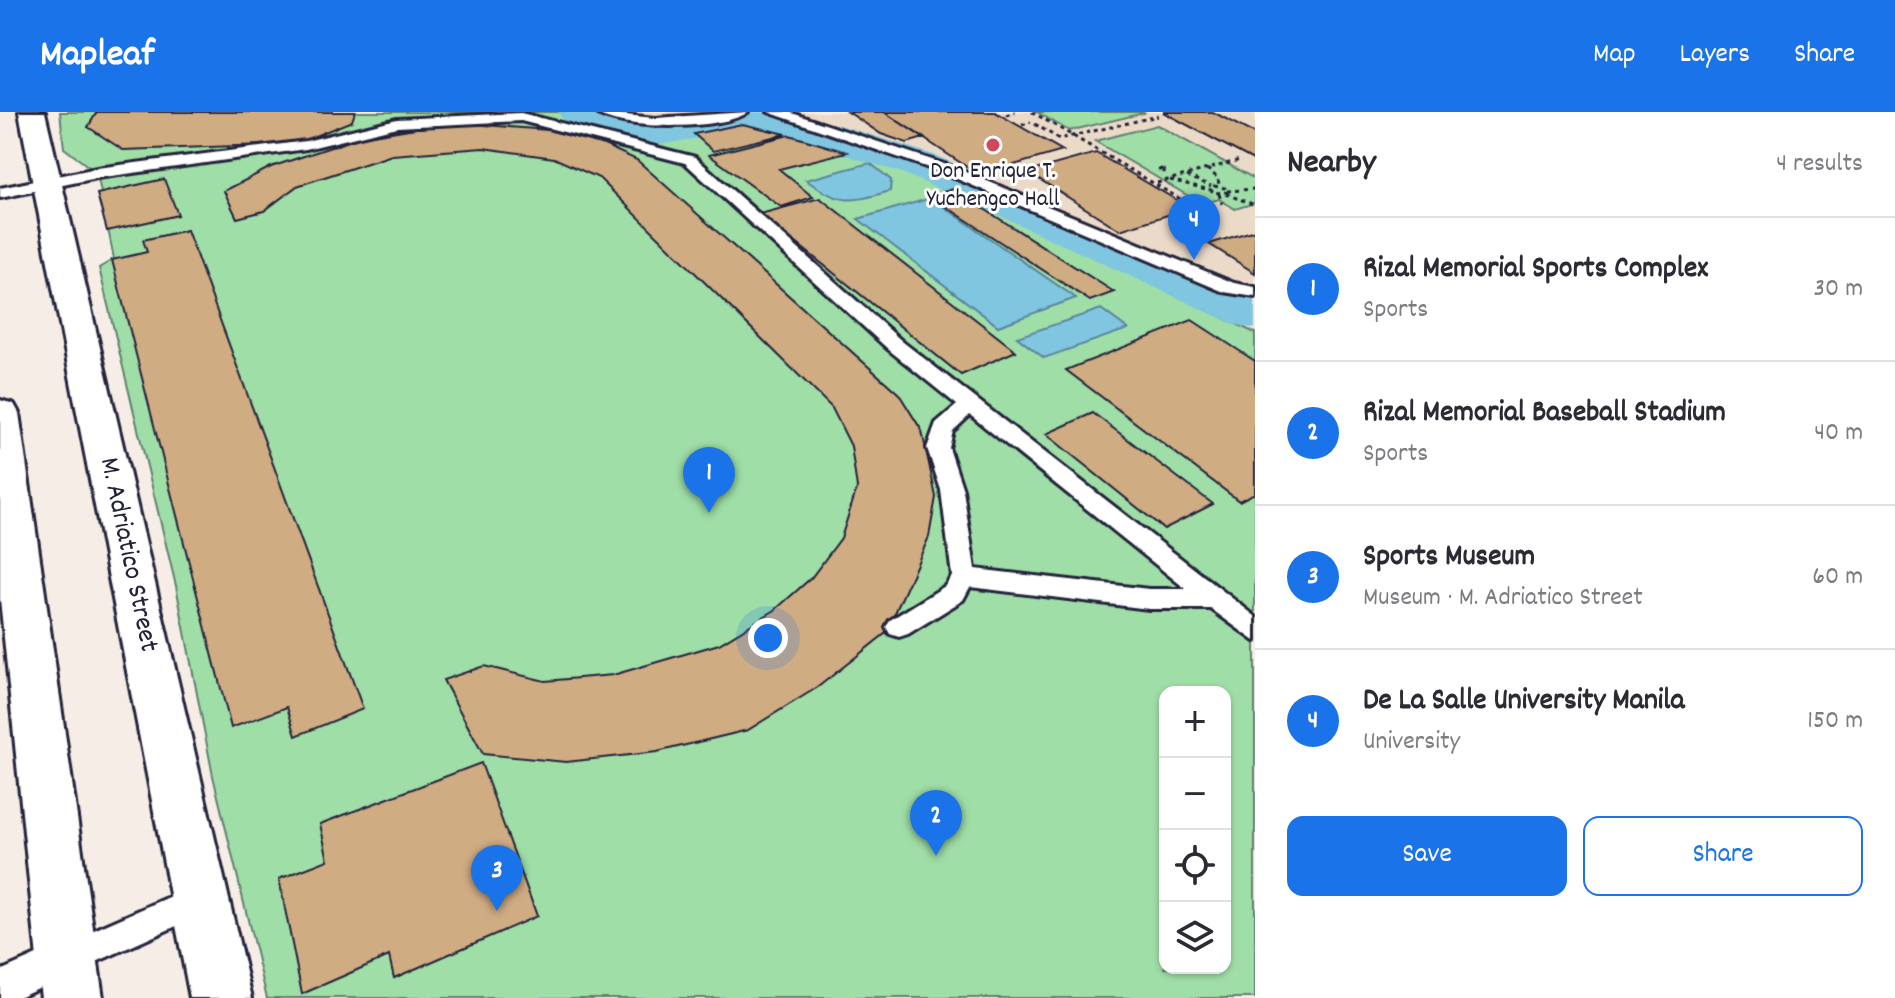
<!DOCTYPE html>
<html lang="en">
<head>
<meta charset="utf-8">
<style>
  :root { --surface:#fff; --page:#f2f2f3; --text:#2b2b33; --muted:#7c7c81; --line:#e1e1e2; --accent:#1a73e8 }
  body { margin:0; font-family:Dekko,sans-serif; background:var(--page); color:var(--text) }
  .controls { position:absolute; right:24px; bottom:24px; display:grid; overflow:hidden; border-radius:16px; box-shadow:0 2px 6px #0004 }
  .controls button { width:72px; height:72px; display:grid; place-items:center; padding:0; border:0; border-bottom:2px solid var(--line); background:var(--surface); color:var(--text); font:40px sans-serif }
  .you { position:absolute; left:768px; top:526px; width:28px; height:28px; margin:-20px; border:6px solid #fff; border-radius:50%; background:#1a73e8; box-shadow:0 0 0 12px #1a73e833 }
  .badge { display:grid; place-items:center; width:52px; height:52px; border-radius:50%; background:var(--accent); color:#fff; font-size:26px; font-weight:700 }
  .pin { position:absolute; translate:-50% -66px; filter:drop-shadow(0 2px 4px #0008) }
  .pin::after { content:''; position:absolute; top:42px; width:28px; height:24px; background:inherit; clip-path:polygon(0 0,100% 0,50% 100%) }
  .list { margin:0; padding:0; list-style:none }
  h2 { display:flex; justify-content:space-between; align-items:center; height:104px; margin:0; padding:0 32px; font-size:34px }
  h2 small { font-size:26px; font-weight:400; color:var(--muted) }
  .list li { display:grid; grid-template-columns:52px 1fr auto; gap:24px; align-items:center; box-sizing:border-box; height:144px; padding:0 32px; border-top:2px solid var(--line) }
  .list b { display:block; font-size:30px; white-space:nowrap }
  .list p { margin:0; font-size:26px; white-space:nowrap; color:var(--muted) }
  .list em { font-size:26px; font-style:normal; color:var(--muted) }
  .actions { display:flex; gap:16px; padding:24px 32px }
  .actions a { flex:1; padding:18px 0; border:2px solid var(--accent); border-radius:16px; text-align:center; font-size:28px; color:var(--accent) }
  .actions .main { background:var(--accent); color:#fff }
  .icon { flex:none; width:44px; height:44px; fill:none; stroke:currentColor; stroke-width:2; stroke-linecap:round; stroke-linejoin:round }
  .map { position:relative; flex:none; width:1255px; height:886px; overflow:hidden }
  header { display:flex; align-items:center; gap:48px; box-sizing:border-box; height:112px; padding:0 40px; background:var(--accent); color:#fff }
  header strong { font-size:38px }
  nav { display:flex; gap:44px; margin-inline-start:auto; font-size:28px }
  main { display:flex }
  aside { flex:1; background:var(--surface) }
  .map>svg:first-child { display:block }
  .built { fill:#ebdac8 }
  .green { fill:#9fdea7; stroke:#608071; stroke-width:2; fill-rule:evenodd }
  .water { fill:#80c6e0; stroke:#5a849e; stroke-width:2 }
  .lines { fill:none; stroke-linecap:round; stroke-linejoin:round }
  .river { fill:#80c6e0; fill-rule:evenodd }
  .building { fill:#d0ac83; stroke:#22223b; stroke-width:2 }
  .lane-casing { stroke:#22223b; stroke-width:6 }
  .secondary-casing { stroke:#22223b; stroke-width:6 }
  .path { stroke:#22223b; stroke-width:3; stroke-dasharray:4 4; stroke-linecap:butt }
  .lane { fill:#fff; fill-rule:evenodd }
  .secondary { fill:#fff; fill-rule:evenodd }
  .poi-dot { fill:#d1495b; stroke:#fff; stroke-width:3 }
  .labels { text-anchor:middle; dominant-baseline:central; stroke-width:6; stroke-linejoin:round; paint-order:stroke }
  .far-poi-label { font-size:24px; fill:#22223b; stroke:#fff }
  .street-label { font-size:28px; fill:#22223b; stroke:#fff }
</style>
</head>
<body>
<header>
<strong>Mapleaf</strong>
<nav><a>Map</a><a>Layers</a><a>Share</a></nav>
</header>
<main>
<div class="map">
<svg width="1255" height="886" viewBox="0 0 1255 886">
  <rect width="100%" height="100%" fill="#f6eee6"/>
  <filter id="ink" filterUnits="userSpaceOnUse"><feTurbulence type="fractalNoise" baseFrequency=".0125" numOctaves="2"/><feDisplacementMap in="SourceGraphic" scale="16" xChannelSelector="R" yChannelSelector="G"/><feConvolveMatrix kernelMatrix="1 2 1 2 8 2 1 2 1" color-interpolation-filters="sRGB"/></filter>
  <g filter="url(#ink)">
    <path class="built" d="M 589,0 L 1255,0 L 1255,204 L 1000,87 L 983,92 L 912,46 L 769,5 L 740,2 L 636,17 L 604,12 Z"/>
    <path class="green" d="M 60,0 L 565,0 L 592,21 L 621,28 L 645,28 L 753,9 L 920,61 L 1255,221 L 1255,886 L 267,886 L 213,664 L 176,474 L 99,156 L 114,147 L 97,61 L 64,36 ZM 1165,580 L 1225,580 L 1225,856 L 1165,856 Z
      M 1037,0 L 1143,0 L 1144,1 L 1069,19 Z
      M 1157,13 L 1255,67 L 1255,91 L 1235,97 L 1219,87 L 1202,92 L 1095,29 Z"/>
    <path class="water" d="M 870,51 L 891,68 L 890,79 C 849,91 842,93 806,68 Z
      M 931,86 L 1076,186 L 998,214 L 858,107 Z
      M 1101,197 L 1128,217 L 1044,246 L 1017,225 Z"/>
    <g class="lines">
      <path class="river" d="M 558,0 L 618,0 L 644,10 L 701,0 L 783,0 L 846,15 L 934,43 L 1255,181 L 1255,217 L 1236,213 L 992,100 L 902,61 L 817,34 L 759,19 L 728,21 L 641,36 L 564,9 Z"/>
    </g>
    <path class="building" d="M 97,0 L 355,0 L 352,9 L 295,32 L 123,38 L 88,15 Z
      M 848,0 L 884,0 L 924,26 L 907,31 L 881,22 Z
      M 884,0 L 995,0 L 1063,39 L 979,63 Z
      M 1163,0 L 1213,0 L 1255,22 L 1255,49 Z
      M 472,12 L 548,18 L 604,33 L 637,48 L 899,282 L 922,319 L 936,385 L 929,425 L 886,521 L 818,575 L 748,618 L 657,640 L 566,650 L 483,642 L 443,568 L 484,554 L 545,569 L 613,563 L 719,532 L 775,498 L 811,466 L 841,426 L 857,376 L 851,334 L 832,296 L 599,66 L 554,46 L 483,36 L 392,43 L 297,74 L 264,99 L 237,106 L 224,79 L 271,55 L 361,25 L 415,16 Z
      M 742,12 L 786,22 L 713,39 L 694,22 Z
      M 789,23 L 847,40 L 779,57 L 813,85 L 781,95 L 709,43 Z
      M 1096,41 L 1190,96 L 1120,118 L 1028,60 Z
      M 164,67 L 178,103 L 107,119 L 97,82 Z
      M 953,77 L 1114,180 L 1090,189 L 930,84 Z
      M 820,86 L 1016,239 L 961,263 L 760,102 Z
      M 187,118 L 363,597 L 296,624 L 287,595 L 231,616 L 112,148 L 147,140 L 143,128 Z
      M 1255,118 L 1255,161 L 1209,132 Z
      M 1192,208 L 1255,249 L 1255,381 L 1239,389 L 1066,258 Z
      M 1093,301 L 1213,392 L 1164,417 L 1046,322 Z
      M 481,651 L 537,804 L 394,866 L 389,844 L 302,882 L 279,767 L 328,748 L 320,712 Z"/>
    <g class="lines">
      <defs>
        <path id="lane" d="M 595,0 L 655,6 L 748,0 C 725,18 619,19 595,0 Z
          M 768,0 L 789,0 L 953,55 L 1234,171 L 1255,175 L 1255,185 L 1224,180 L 943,61 Z
          M 521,1 L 695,45 L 903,230 L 1255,504 L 1255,529 L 1211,497 L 1149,497 L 970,475 L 963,488 L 908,522 L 899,525 L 890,522 L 886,515 L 890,508 L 945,474 L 952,464 L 941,378 L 927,336 L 936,311 L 957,293 L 889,238 L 685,51 L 521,9 L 397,15 L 306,37 L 97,66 L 0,86 L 0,76 L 97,56 L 306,29 L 397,7 ZM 970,303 L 1186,477 L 1149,477 L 975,457 L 963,378 L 949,336 L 953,319 Z
          M 199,772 L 210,777 L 215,788 L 210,799 L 16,886 L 0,886 L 0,859 Z"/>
        <path id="secondary" d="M 19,0 L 45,0 L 252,886 L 190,886 Z
          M 0,288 L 14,292 L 19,301 L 103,886 L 41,886 L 0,487 Z"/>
      </defs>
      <use href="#lane" class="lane-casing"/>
      <use href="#secondary" class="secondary-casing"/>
      <path class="path" d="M 1032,0 L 1199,98
        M 1006,3 L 1015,0
        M 1035,12 L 1059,27 L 1158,4
        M 1022,13 L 1031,10
        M 1161,57 L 1167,60 L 1158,59 Z
        M 1207,57 L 1218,66 L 1219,74
        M 1187,64 L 1211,74
        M 1170,68 L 1210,78
        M 1157,71 L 1240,48
        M 1214,74 L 1225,76 L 1228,80 L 1214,81 L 1210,77 Z
        M 1227,79 L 1255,77
        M 1219,82 L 1222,92
        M 1226,82 L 1255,93"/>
      <use href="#lane" class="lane"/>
      <use href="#secondary" class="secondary"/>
    </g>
  </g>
  <circle class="poi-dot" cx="993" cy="33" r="8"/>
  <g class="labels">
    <g class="far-poi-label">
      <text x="993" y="60">Don Enrique T.<tspan x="993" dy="28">Yuchengco Hall</tspan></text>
    </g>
    <g class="street-label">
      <text transform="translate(127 443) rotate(78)">M. Adriatico Street</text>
    </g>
  </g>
</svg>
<div class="controls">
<button>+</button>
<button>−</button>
<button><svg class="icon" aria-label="locate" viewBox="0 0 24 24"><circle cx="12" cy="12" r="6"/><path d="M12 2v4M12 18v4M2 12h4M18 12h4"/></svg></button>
<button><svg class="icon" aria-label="layers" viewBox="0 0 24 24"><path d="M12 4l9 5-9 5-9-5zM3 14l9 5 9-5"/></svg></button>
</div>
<div class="you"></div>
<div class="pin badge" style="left:709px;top:401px">1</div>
<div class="pin badge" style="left:936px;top:744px">2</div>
<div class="pin badge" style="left:497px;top:799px">3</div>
<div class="pin badge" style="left:1194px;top:148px">4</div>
</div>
<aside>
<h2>Nearby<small>4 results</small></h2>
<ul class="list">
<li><span class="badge">1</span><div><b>Rizal Memorial Sports Complex</b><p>Sports</p></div><em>30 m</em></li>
<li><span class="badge">2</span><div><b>Rizal Memorial Baseball Stadium</b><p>Sports</p></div><em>40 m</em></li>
<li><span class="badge">3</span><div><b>Sports Museum</b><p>Museum · M. Adriatico Street</p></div><em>60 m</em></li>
<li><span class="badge">4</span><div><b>De La Salle University Manila</b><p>University</p></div><em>150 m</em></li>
</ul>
<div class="actions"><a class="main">Save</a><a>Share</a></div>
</aside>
</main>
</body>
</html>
